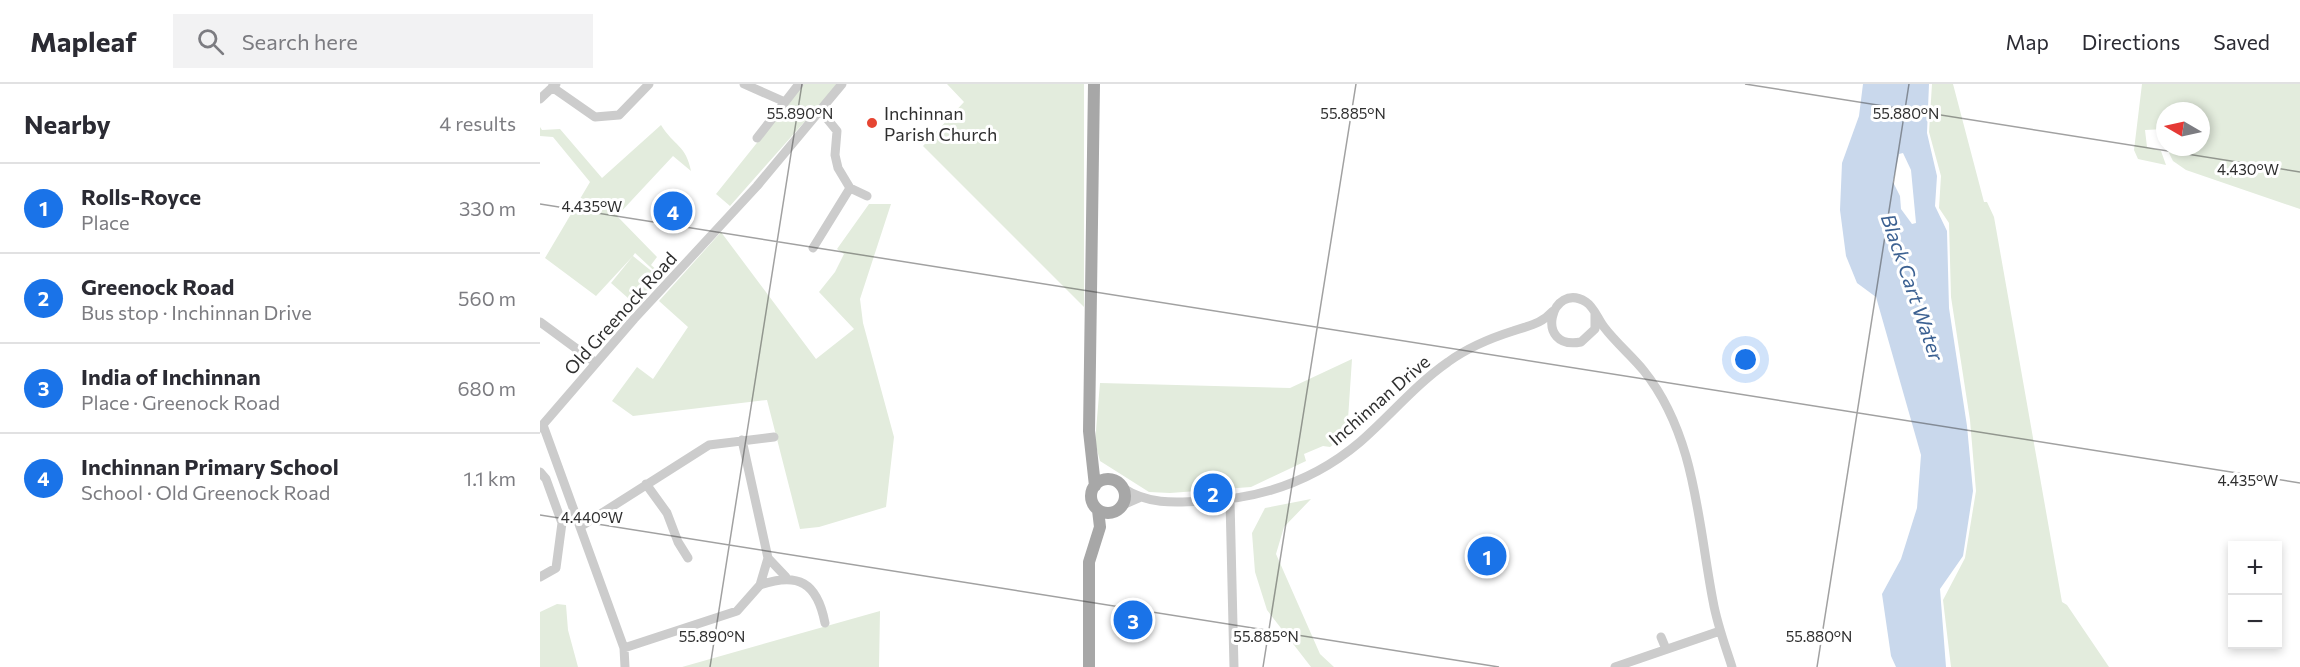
<!DOCTYPE html>
<html lang="en">
<head>
<meta charset="utf-8">
<style>
  :root { --surface:#fff; --page:#f2f2f3; --text:#2b2b33; --muted:#7c7c81; --line:#e1e1e2; --accent:#1a73e8 }
  body { margin:0; font-family:Commissioner,sans-serif; background:var(--page); color:var(--text) }
  .controls { position:absolute; right:18px; bottom:18px; display:grid; overflow:hidden; border-radius:0px; box-shadow:0 3px 9px #0003 }
  .controls button { width:54px; height:54px; display:grid; place-items:center; padding:0; border:0; border-bottom:2px solid var(--line); background:var(--surface); color:var(--text); font:30px sans-serif }
  .compass { position:absolute; left:1616px; top:18px; width:54px; height:54px; border-radius:50%; background:var(--surface); box-shadow:0 3px 9px #0003; rotate:279deg }
  .you { position:absolute; left:1206px; top:276px; width:21px; height:21px; margin:-15px; border:4px solid #fff; border-radius:50%; background:#1a73e8; box-shadow:0 0 0 9px #1a73e833 }
  .badge { display:grid; place-items:center; width:39px; height:39px; border-radius:50%; background:var(--accent); color:#fff; font-size:20px; font-weight:700 }
  .pin { position:absolute; translate:-50% -50%; border:3px solid #fff; box-shadow:0 2px 6px #0006 }
  .list { margin:0; padding:0; list-style:none }
  h2 { display:flex; justify-content:space-between; align-items:center; height:78px; margin:0; padding:0 24px; font-size:26px }
  h2 small { font-size:20px; font-weight:400; color:var(--muted) }
  .list li { display:grid; grid-template-columns:39px 1fr auto; gap:18px; align-items:center; box-sizing:border-box; height:90px; padding:0 24px; border-top:2px solid var(--line) }
  .list b { display:block; font-size:22px; white-space:nowrap }
  .list p { margin:0; font-size:20px; white-space:nowrap; color:var(--muted) }
  .list em { font-size:20px; font-style:normal; color:var(--muted) }
  .icon { flex:none; width:33px; height:33px; fill:none; stroke:currentColor; stroke-width:2; stroke-linecap:round; stroke-linejoin:round }
  .map { position:relative; flex:none; width:1760px; height:583px; overflow:hidden }
  header { display:flex; align-items:center; gap:36px; box-sizing:border-box; height:84px; padding:0 30px; background:var(--surface); border-bottom:2px solid var(--line) }
  header strong { font-size:28px }
  nav { display:flex; gap:33px; margin-inline-start:auto; font-size:21px }
  .search { width:420px; height:54px; background:var(--page); display:flex; align-items:center; gap:15px; box-sizing:border-box; padding:0 21px; border-radius:0px; color:var(--muted); font-size:22px }
  main { display:flex }
  aside { flex:1; background:var(--surface) }
  .map>svg:first-child { display:block }
  .green { fill:#e3ecdd }
  .water { fill:#c9d8ec; fill-rule:evenodd }
  .lines { fill:none; stroke-linecap:round; stroke-linejoin:round }
  .minor { stroke:#ccc; stroke-width:9 }
  .major { stroke:#a7a7a7; stroke-width:12 }
  .ticks { fill:none; stroke:#2f2f2f; stroke-width:1.5; stroke-opacity:0.45 }
  .poi-dot { fill:#e64532; stroke:#fff; stroke-width:2 }
  .labels { text-anchor:middle; dominant-baseline:central; stroke-width:6; stroke-linejoin:round; paint-order:stroke }
  .poi-label { font-size:18px; fill:#2f2f2f; stroke:#fff; text-anchor:start }
  .street-label { font-size:18px; fill:#2f2f2f; stroke:#fff }
  .water-label { font-size:20px; font-style:italic; fill:#3c6192; stroke:#fff }
  .ticks-label { font-size:15px; text-anchor:middle; fill:#2f2f2f; stroke:#fff; stroke-width:6; stroke-linejoin:round; paint-order:stroke }
</style>
</head>
<body>
<header>
<strong>Mapleaf</strong>
<div class="search"><svg class="icon" aria-label="search" viewBox="0 0 24 24"><circle cx="10" cy="10" r="6"/><path d="M15 15l6 6"/></svg>Search here</div>
<nav><a>Map</a><a>Directions</a><a>Saved</a></nav>
</header>
<main>
<aside>
<h2>Nearby<small>4 results</small></h2>
<ul class="list">
<li><span class="badge">1</span><div><b>Rolls-Royce</b><p>Place</p></div><em>330 m</em></li>
<li><span class="badge">2</span><div><b>Greenock Road</b><p>Bus stop · Inchinnan Drive</p></div><em>560 m</em></li>
<li><span class="badge">3</span><div><b>India of Inchinnan</b><p>Place · Greenock Road</p></div><em>680 m</em></li>
<li><span class="badge">4</span><div><b>Inchinnan Primary School</b><p>School · Old Greenock Road</p></div><em>1.1 km</em></li>
</ul>
</aside>
<div class="map">
<svg width="1760" height="583" viewBox="0 0 1760 583">
  <rect width="100%" height="100%" fill="#fff"/>
  <path class="green" d="M 264,0 L 298,0 L 190,122 L 176,110 Z
    M 407,0 L 544,0 L 544,223 L 383,62 L 424,18 Z
    M 1392,0 L 1413,0 L 1444,118 L 1447,118 L 1454,133 L 1522,518 L 1527,521 L 1569,583 L 1411,583 L 1403,516 L 1425,474 L 1436,407 L 1430,336 L 1411,213 L 1409,139 L 1399,124 L 1401,92 L 1389,48 Z
    M 1602,0 L 1760,0 L 1760,125 L 1646,86 L 1633,77 L 1626,63 L 1661,63 L 1661,27 L 1625,27 L 1625,45 L 1605,46 L 1607,63 L 1621,67 L 1626,81 L 1598,75 L 1594,66 Z
    M 121,41 C 134,62 146,61 151,87 L 133,72 L 77,132 L 117,173 L 111,181 L 125,193 L 123,195 L 95,169 L 93,172 L 120,194 L 97,222 L 71,199 L 93,172 L 56,212 L 5,174 L 50,98 L 13,53 L 0,52 L 0,43 L 2,46 L 20,45 L 62,94 Z
    M 329,120 L 351,120 L 320,215 L 323,239 L 354,353 L 346,423 L 279,443 L 260,445 L 227,316 L 93,332 L 72,317 L 97,283 L 113,295 L 148,243 L 119,217 L 181,148 L 276,275 L 314,245 L 279,208 L 295,188 L 304,170 L 297,165 Z
    M 812,275 L 807,350 L 790,363 L 783,362 L 764,370 L 766,377 L 711,403 L 630,409 L 609,408 L 560,377 L 555,358 L 560,299 L 750,304 Z
    M 771,415 L 744,443 L 736,470 L 780,570 L 794,583 L 771,583 L 727,526 L 715,488 L 712,449 L 725,424 Z
    M 17,520 L 26,521 L 28,546 L 38,583 L 0,583 L 0,528 Z
    M 340,527 L 339,583 L 142,583 Z"/>
  <path class="water" d="M 1323,0 L 1389,0 L 1387,49 L 1397,92 L 1395,122 L 1407,147 L 1409,224 L 1427,342 L 1433,407 L 1423,472 L 1400,505 L 1406,583 L 1356,583 L 1351,572 L 1342,510 L 1361,475 L 1377,424 L 1381,371 L 1336,213 L 1317,199 L 1306,172 L 1300,126 L 1302,79 L 1319,32 ZM 1363,69 L 1371,86 L 1376,139 L 1372,140 L 1361,125 L 1360,112 L 1353,98 L 1359,70 Z"/>
  <g class="lines">
    <path class="minor" d="M 204,0 L 245,18
      M 12,3 L 55,33 L 79,31 L 109,0
      M 0,15 L 16,0
      M 280,26 L 297,47 L 295,71 L 298,84 L 310,104 L 327,112
      M 217,54 L 259,0
      M 273,164 L 310,104
      M 1055,230 L 1055,245 L 1041,258 C 993,267 1011,196 1046,218 C 1054,223 1058,235 1064,243 C 1076,259 1092,272 1104,287 C 1156,352 1158,440 1173,517 C 1177,540 1185,561 1192,583
      M 0,238 L 56,279
      M 3,341 L 84,564 L 85,583
      M 0,344 L 94,235 L 217,102 L 302,0
      M 0,388 L 6,395 L 22,439 L 16,484 L 0,493
      M 106,400 L 127,429 L 138,458 L 148,474
      M 583,404 C 607,420 633,419 662,417 C 720,415 775,396 820,358 C 850,332 875,301 908,278 C 927,264 951,254 973,247 C 990,241 1000,241 1013,227
      M 690,416 L 694,583
      M 583,421 L 599,414
      M 40,443 L 169,361 L 234,353
      M 228,474 L 246,493
      M 220,501 C 258,488 277,498 285,539
      M 1121,553 L 1126,565
      M 84,564 L 197,527 L 220,501 L 228,474 L 202,356
      M 1075,583 L 1180,547"/>
    <path class="major" d="M 554,0 L 549,347 L 555,402
      M551 412a17 17 0 1 1 34 0a17 17 0 1 1-34 0Z
      M 549,583 L 549,478 L 560,443 L 558,426"/>
  </g>
  <path class="ticks" d="M 1205,0 L 1760,88M 0,120 L 1760,399M 0,431 L 959,583M 170,583 L 262,0M 723,583 L 816,0M 1277,583 L 1369,0"/>
  <circle class="poi-dot" cx="332" cy="39" r="6"/>
  <g class="labels">
    <g class="poi-label">
      <text x="344" y="29">Inchinnan<tspan x="344" dy="21">Parish Church</tspan></text>
    </g>
    <g class="street-label">
      <text transform="translate(80 229) rotate(-48)">Old Greenock Road</text>
      <text transform="translate(839 316) rotate(-41)">Inchinnan Drive</text>
    </g>
    <g class="water-label">
      <text transform="translate(1373 203) rotate(71)">Black Cart Water</text>
    </g>
  </g>
  <g class="ticks-label">
    <text x="260" y="35">55.890°N</text>
    <text x="813" y="35">55.885°N</text>
    <text x="1366" y="35">55.880°N</text>
    <text x="1708" y="91">4.430°W</text>
    <text x="52" y="128">4.435°W</text>
    <text x="1708" y="402">4.435°W</text>
    <text x="52" y="439">4.440°W</text>
    <text x="172" y="558">55.890°N</text>
    <text x="726" y="558">55.885°N</text>
    <text x="1279" y="558">55.880°N</text>
  </g>
</svg>
<div class="controls">
<button>+</button>
<button>−</button>
</div>
<svg class="compass" viewBox="-18 -18 36 36"><path d="M0-13l5 13h-10z" fill="#e53935"/><path d="M0 13l5-13h-10z" fill="#7c7c81"/></svg>
<div class="you"></div>
<div class="pin badge" style="left:947px;top:472px">1</div>
<div class="pin badge" style="left:673px;top:409px">2</div>
<div class="pin badge" style="left:593px;top:536px">3</div>
<div class="pin badge" style="left:133px;top:127px">4</div>
</div>
</main>
</body>
</html>
